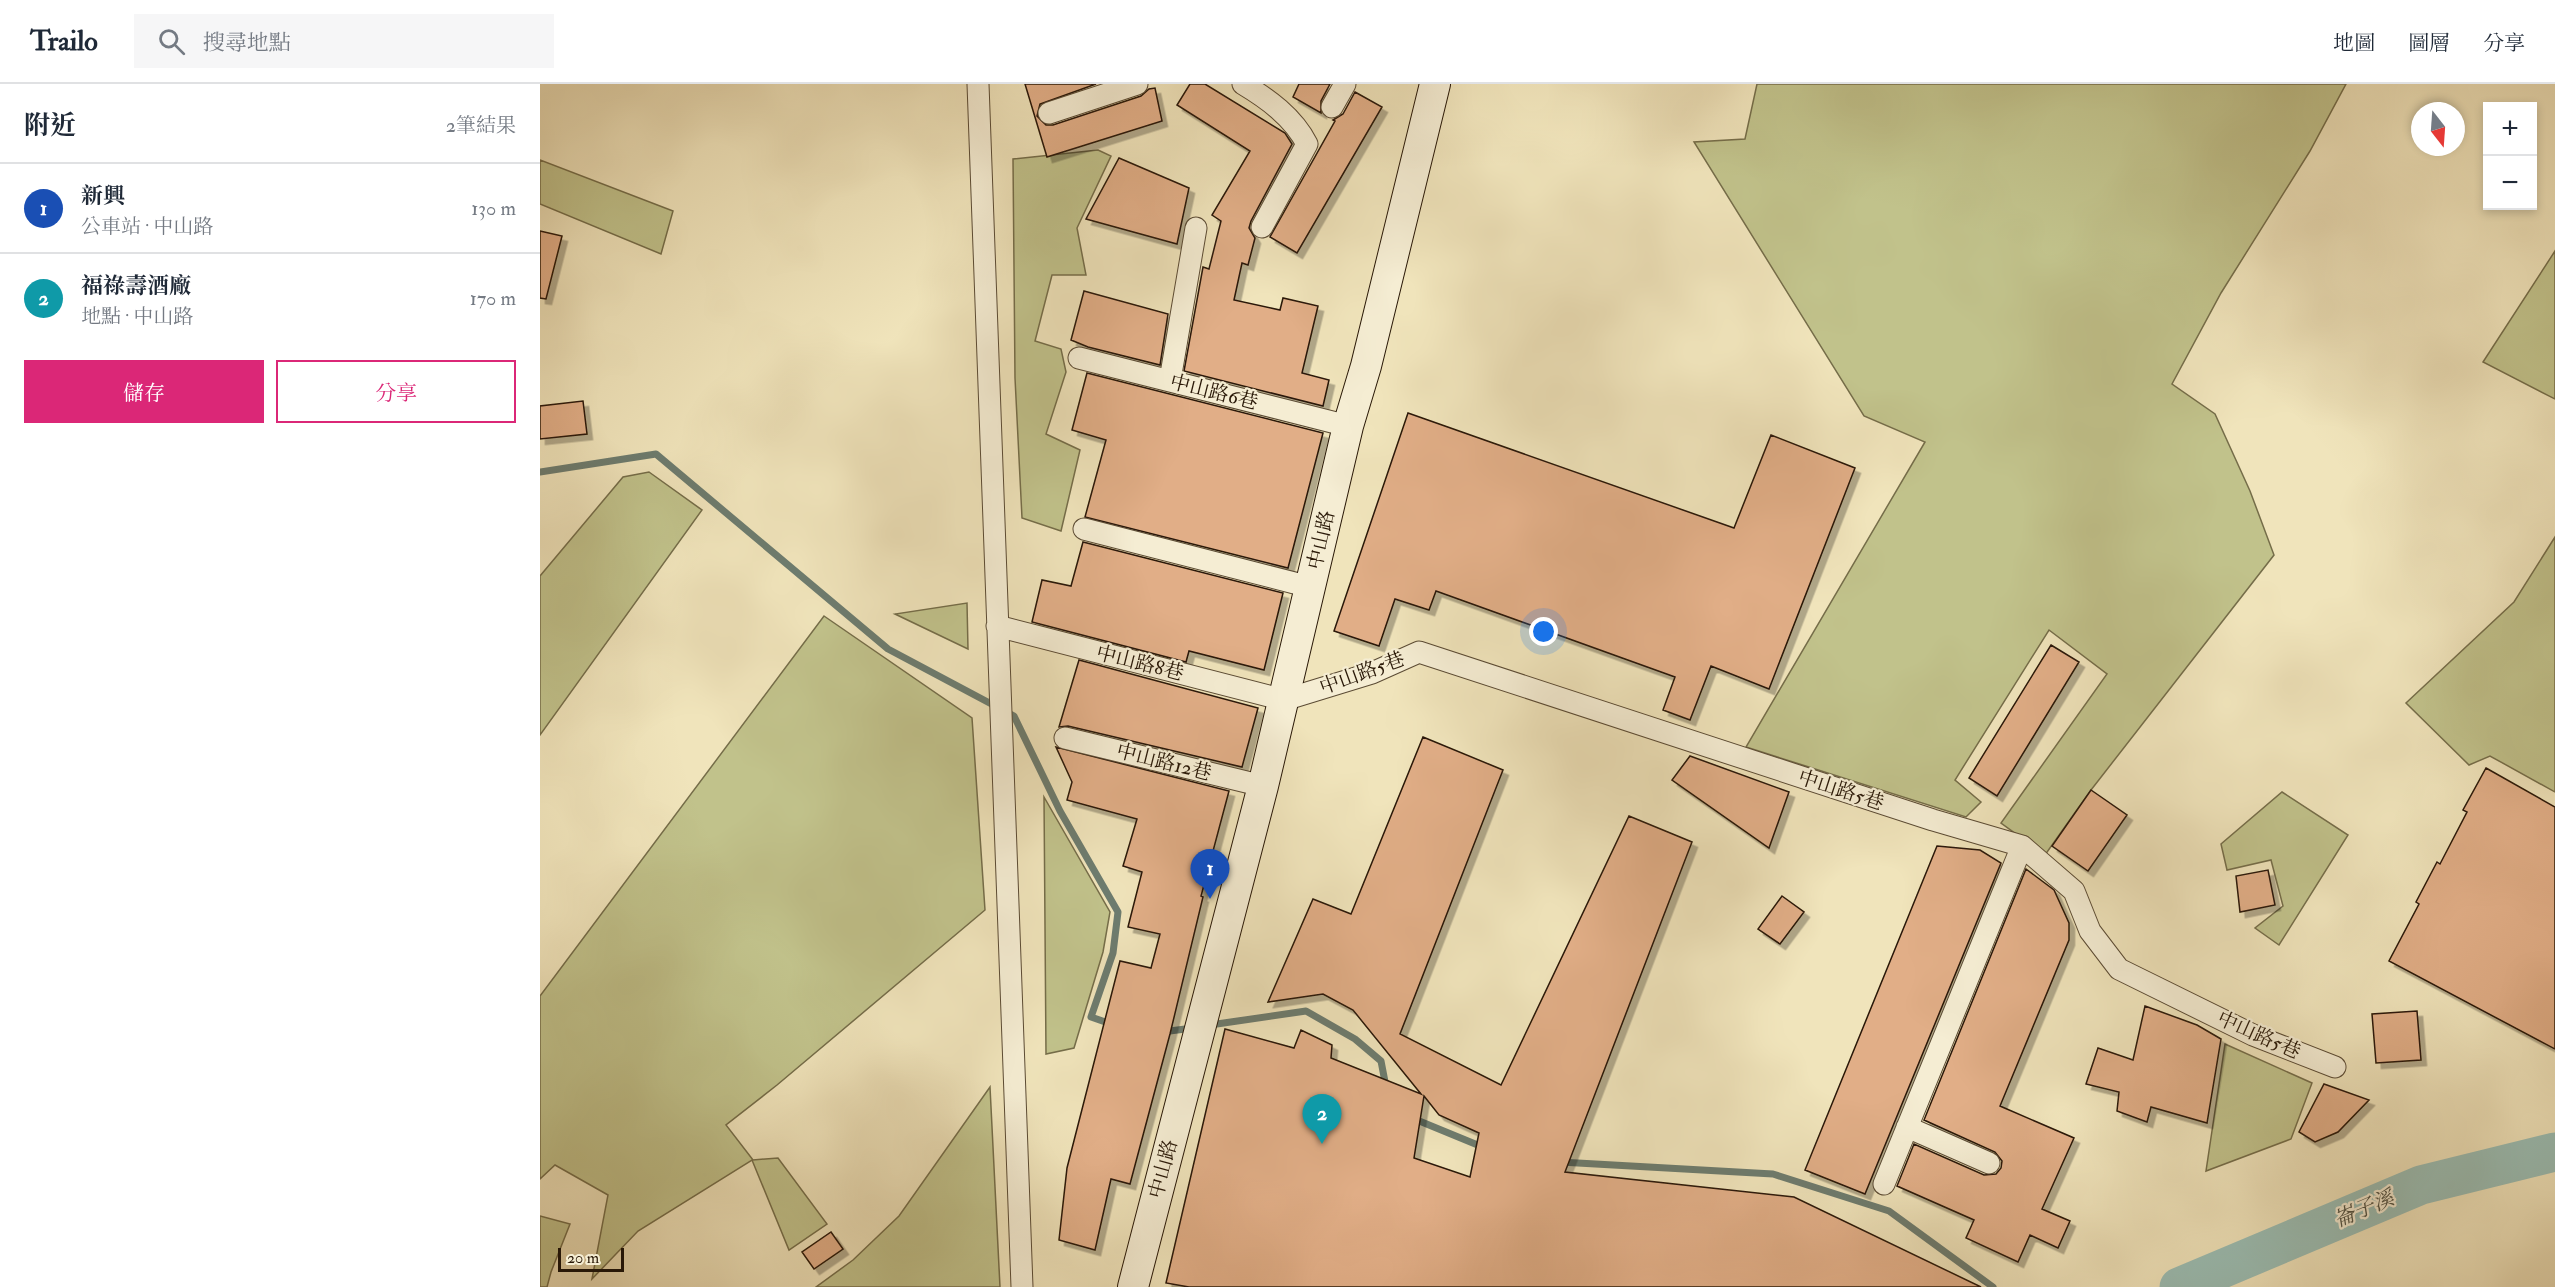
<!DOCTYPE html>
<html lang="zh-TW">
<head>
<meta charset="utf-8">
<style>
  :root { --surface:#fff; --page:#f6f6f7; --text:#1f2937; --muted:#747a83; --line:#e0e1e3; --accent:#db2777 }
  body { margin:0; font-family:"IM FELL Double Pica","Noto Serif TC",serif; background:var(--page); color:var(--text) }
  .controls { position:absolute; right:18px; top:18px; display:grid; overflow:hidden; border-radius:0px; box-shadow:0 3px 9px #0003 }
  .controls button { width:54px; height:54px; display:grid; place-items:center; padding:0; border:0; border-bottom:2px solid var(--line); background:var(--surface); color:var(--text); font:30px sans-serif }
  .compass { position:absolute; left:1871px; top:18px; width:54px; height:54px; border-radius:50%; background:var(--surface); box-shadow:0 3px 9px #0003; rotate:163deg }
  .scale { position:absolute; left:18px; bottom:15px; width:66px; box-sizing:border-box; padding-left:6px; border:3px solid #291807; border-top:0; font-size:16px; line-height:21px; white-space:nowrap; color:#291807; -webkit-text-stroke:4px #f5edd3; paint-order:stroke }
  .you { position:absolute; left:1004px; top:548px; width:21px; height:21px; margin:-15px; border:4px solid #fff; border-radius:50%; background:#1a73e8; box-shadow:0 0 0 9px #1a73e833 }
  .badge { display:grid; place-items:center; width:39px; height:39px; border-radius:50%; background:var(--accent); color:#fff; font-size:20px; font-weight:700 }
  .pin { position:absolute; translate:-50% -50px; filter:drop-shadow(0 2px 3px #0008) }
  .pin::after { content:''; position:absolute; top:32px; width:21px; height:18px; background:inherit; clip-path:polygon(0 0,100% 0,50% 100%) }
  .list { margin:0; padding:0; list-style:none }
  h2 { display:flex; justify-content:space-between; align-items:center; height:78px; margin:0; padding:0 24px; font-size:26px }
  h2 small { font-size:20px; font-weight:400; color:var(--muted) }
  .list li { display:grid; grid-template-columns:39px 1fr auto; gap:18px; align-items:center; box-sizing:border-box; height:90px; padding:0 24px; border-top:2px solid var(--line) }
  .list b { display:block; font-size:22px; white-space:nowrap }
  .list p { margin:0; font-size:20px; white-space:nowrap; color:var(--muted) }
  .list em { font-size:20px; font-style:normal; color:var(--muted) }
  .actions { display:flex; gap:12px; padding:18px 24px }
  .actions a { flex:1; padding:14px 0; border:2px solid var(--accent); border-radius:0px; text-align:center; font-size:21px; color:var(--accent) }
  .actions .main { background:var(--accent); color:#fff }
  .icon { flex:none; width:33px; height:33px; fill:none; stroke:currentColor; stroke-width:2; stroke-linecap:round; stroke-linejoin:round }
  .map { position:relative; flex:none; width:2015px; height:1203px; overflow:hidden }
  header { display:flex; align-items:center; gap:36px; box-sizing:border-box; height:84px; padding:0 30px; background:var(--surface); border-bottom:2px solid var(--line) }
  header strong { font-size:28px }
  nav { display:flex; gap:33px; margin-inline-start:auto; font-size:21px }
  .search { width:420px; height:54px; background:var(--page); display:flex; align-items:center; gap:15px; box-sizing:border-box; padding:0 21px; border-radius:0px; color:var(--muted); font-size:22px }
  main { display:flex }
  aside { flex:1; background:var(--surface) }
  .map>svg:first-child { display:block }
  .green { fill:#c1c28b; stroke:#756d49; stroke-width:1.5 }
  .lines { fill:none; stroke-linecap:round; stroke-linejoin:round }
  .stream { stroke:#6d7c6f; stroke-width:7 }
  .river { stroke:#9bbeb4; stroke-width:39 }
  .building { fill:#e1ae87; stroke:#291807; stroke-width:1.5; fill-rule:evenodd; filter:url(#shadow) }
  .street-casing { stroke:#5b4b34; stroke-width:23 }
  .secondary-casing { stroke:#291807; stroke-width:32 }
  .street { stroke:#f5edd3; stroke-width:21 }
  .secondary { stroke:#f5edd3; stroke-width:30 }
  .labels { text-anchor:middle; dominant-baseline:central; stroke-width:4.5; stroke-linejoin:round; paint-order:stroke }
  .street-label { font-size:20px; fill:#291807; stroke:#f5edd3 }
  .water-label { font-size:21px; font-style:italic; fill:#515244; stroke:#f5edd3 }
</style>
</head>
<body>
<header>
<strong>Trailo</strong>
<div class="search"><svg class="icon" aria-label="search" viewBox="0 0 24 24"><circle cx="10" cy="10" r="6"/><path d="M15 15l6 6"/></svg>搜尋地點</div>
<nav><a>地圖</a><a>圖層</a><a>分享</a></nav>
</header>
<main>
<aside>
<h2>附近<small>2筆結果</small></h2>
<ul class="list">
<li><span class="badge" style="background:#1a4fb4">1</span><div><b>新興</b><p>公車站 · 中山路</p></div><em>130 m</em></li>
<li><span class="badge" style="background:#0f9aa8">2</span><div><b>福祿壽酒廠</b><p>地點 · 中山路</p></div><em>170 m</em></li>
</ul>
<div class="actions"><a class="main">儲存</a><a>分享</a></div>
</aside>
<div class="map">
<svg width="2015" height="1203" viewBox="0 0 2015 1203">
  <defs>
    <filter id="shadow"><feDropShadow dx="5.5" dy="5.5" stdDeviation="0" flood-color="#0004"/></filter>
  </defs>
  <rect width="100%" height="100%" fill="#f0e4bb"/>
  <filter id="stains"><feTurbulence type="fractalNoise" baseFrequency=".00333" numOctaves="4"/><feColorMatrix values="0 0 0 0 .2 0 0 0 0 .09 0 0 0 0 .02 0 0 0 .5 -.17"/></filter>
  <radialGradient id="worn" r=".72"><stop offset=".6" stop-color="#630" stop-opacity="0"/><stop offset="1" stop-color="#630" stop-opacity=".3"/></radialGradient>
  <path class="green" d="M 1217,0 L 1806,0 L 1770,67 L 1681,209 L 1632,300 L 1675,330 L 1710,407 L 1734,471 L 1551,706 L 1505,771 L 1461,739 L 1567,590 L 1509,546 L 1415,696 L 1441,718 L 1426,733 L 1206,663 L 1385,358 L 1324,332 L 1154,58 L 1205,55 Z
    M 558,66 L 571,72 L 537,144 L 546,191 L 512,191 L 495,257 L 521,265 L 526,288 L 506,350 L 540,366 L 521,447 L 482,434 L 475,294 L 473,75 Z
    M 0,76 L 133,127 L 121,170 L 0,120 Z
    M 2015,167 L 2015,315 L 1943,278 Z
    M 109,388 L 162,426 L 0,651 L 0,492 L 83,393 Z
    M 2015,453 L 2015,708 L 1950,672 L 1929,681 L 1866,619 L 1974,518 Z
    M 427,519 L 428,565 L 355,530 Z
    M 284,532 L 432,634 L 445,826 L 237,1001 L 186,1041 L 213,1076 L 238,1074 L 287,1140 L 249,1166 L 212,1076 L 98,1147 L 52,1195 L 68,1111 L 15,1081 L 0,1095 L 0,912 Z
    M 1742,708 L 1808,751 L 1739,861 L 1715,844 L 1743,822 L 1731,776 L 1687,786 L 1681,760 Z
    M 504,713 L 570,828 L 563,868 L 534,964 L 506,970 Z
    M 1685,960 L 1772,999 L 1751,1055 L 1666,1087 Z
    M 450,1003 L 460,1203 L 276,1203 L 313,1176 L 359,1132 Z
    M 0,1132 L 30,1140 L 11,1188 L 7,1203 L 0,1203 Z"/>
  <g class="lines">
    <path class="stream" d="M 0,388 L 116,370 L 348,565 L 474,632 L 520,727 L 578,828 L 573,869 L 551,933 L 571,940
      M 670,941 L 766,927 L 815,955 L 841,977 L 846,1003
      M 622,948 L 653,944
      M 872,1034 L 945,1064
      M 1020,1078 L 1233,1090 L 1349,1127 L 1453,1203"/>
    <path class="river" d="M 1639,1203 L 1881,1101 L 2015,1068"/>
  </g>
  <path class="building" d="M 485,0 L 556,0 L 500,20 L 497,32 L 506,41 L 513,41 L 601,12 L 609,5 L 615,4 L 622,37 L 507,73 Z
    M 650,0 L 665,0 L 745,49 L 752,60 L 711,137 L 709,144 L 715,154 L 708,181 L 702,179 L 694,216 L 740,226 L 743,214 L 778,222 L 762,289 L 789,296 L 783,322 L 644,287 L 663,183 L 669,185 L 681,137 L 672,131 L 710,67 L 637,21 Z
    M 759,0 L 790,0 L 781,17 L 781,29 L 753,13 Z
    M 815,8 L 842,23 L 757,169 L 730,153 L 795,37 L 793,36 L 803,30 Z
    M 579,74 L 649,104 L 637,160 L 546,135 Z
    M 0,147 L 22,152 L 6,215 L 0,214 Z
    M 544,207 L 628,230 L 620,281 L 548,263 L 531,256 Z
    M 547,289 L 783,349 L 748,484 L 545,433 L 566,356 L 532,346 Z
    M 43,317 L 47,350 L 0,355 L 0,322 Z
    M 868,329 L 1194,444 L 1231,351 L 1315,384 L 1229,605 L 1171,582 L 1150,636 L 1123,626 L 1135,593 L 896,507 L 889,526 L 855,515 L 839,562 L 794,547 Z
    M 543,458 L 743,509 L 724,586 L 649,567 L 646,578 L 492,538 L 502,496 L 531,502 Z
    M 1511,561 L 1539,578 L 1457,712 L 1429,694 Z
    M 539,576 L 718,624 L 702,683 L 528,642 L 519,643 Z
    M 883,653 L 963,686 L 860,950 L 961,1001 L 1089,732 L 1152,758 L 1025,1088 L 1254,1113 L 1441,1203 L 649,1203 L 626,1199 L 685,945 L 754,964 L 761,946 L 792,961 L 791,974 L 881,1010 L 813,926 L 783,910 L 728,918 L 773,815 L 811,830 ZM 884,1012 L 899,1031 L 939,1049 L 930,1093 L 874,1074 Z
    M 516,663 L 689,707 L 661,812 L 663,813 L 630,950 L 590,1100 L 571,1095 L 555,1166 L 519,1156 L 527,1084 L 580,877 L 611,884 L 620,850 L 588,843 L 602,788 L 583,782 L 597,735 L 527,716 L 532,698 Z
    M 1150,672 L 1249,708 L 1229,764 L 1132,696 Z
    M 1946,684 L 2015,723 L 2015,965 L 1849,877 L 1879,820 L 1876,818 L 1897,778 L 1900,780 L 1927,728 L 1923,726 Z
    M 1551,706 L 1587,731 L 1548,787 L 1512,762 Z
    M 1397,762 L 1440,766 L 1461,779 L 1325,1110 L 1265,1086 Z
    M 1486,785 L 1514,806 L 1529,839 L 1529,856 L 1460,1022 L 1534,1054 L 1502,1125 L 1530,1137 L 1518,1164 L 1490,1151 L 1478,1178 L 1426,1154 L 1434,1136 L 1357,1102 L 1374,1060 L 1444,1091 L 1456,1090 L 1461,1084 L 1462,1077 L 1455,1068 L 1384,1036 Z
    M 1728,786 L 1735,821 L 1700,828 L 1696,792 Z
    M 1242,812 L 1264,828 L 1240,860 L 1218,845 Z
    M 1605,922 L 1657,941 L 1681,955 L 1667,1039 L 1611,1023 L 1607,1038 L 1577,1027 L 1579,1008 L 1546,1000 L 1558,964 L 1593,976 Z
    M 1877,927 L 1881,976 L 1836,979 L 1832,930 Z
    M 1784,1000 L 1829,1016 L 1798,1048 L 1775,1058 L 1759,1048 Z
    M 291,1148 L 303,1165 L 274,1185 L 262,1168 Z"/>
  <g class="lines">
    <defs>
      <path id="street" d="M 438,0 L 482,1203
        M 703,0 C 728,15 753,33 767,60 L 722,143
        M 792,23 L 805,0
        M 509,29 L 597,0
        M 539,274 L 808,342
        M 630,296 L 656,144
        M 544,445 L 770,503
        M 457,542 L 744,616 L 832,589 L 879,568 L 1393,736 L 1482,762 L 1534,807 L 1550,847 L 1579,885 L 1713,951 L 1795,983
        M 525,654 L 723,702
        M 1367,1043 L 1449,1079
        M 1344,1100 L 1482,762"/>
      <path id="secondary" d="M 593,1203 L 723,702 L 808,342 L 826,282 L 895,0"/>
    </defs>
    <use href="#street" class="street-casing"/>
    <use href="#secondary" class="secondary-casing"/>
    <use href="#street" class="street"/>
    <use href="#secondary" class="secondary"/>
  </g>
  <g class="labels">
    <g class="street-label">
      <text transform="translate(674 308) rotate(14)">中山路6巷</text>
      <text transform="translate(781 456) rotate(-77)">中山路</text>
      <text transform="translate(600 579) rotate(14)">中山路8巷</text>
      <text transform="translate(822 589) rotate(-20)">中山路5巷</text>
      <text transform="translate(624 678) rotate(14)">中山路12巷</text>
      <text transform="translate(1301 706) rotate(18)">中山路5巷</text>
      <text transform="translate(1719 951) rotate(24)">中山路5巷</text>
      <text transform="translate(623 1085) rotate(-75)">中山路</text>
    </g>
    <g class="water-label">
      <text transform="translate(1824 1125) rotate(-23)">崙子溪</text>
    </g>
  </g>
  <rect width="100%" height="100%" filter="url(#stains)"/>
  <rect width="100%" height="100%" fill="url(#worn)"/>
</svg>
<div class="controls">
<button>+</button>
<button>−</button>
</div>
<svg class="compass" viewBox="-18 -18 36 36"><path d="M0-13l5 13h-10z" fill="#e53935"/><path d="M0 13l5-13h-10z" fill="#747a83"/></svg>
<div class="scale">20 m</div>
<div class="you"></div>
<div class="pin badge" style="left:670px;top:815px;background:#1a4fb4">1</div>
<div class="pin badge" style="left:782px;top:1060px;background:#0f9aa8">2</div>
</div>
</main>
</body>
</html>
